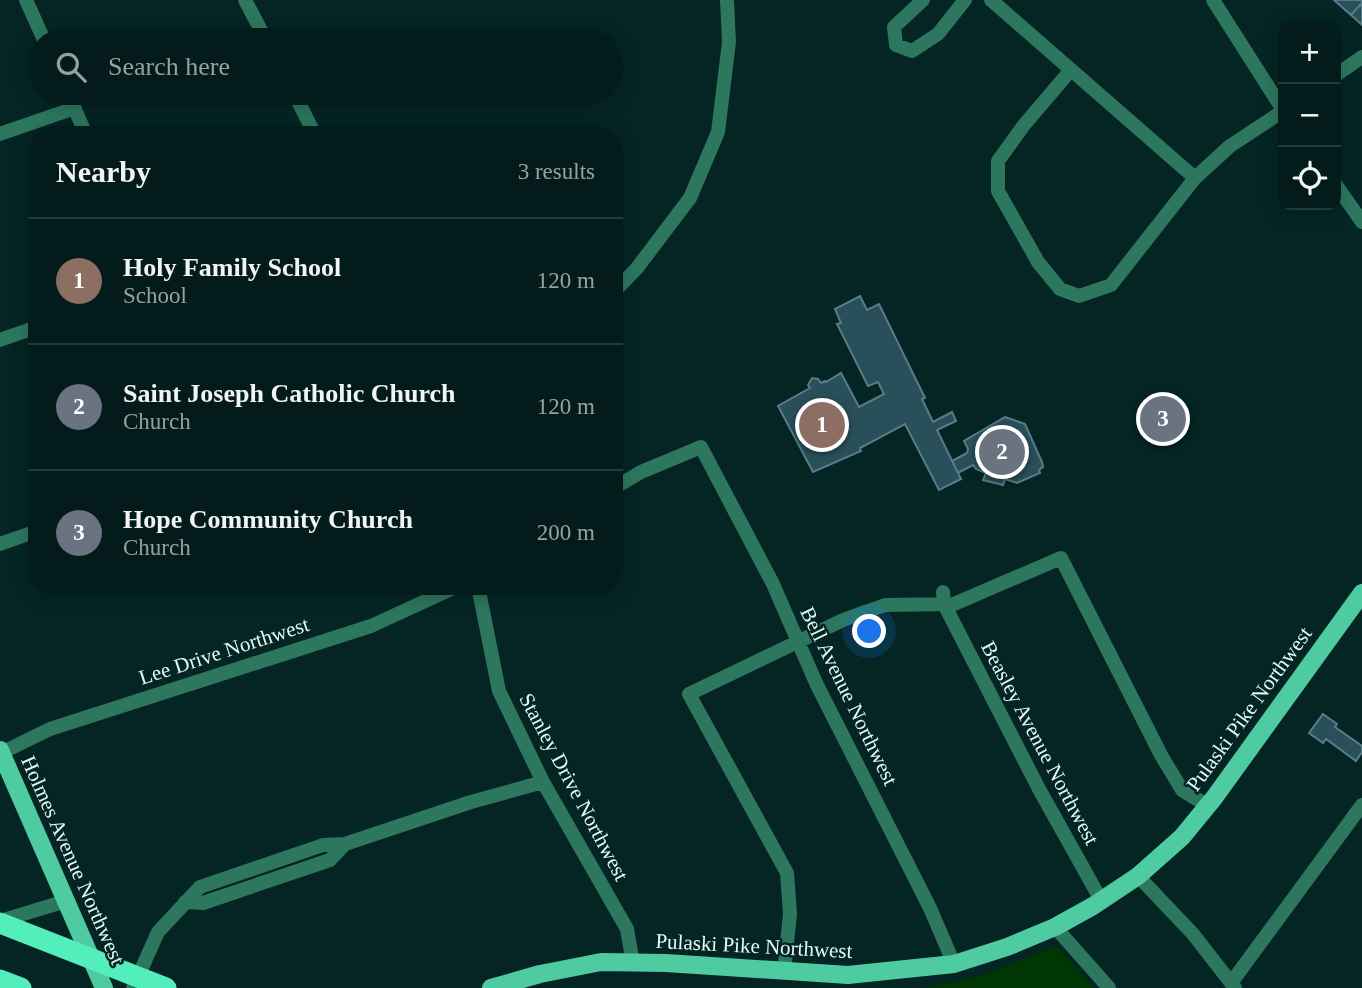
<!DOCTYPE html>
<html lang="en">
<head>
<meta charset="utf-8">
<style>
  :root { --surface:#031c1b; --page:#0d2524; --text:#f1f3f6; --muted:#97a1a3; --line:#243a3a; --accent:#d93025 }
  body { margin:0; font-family:Georgia,serif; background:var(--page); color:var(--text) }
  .controls { position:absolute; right:21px; top:21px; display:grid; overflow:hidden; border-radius:14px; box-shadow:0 4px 18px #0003 }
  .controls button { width:63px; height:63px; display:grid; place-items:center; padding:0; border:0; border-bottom:2px solid var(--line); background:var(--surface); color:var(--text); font:35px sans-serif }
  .you { position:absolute; left:870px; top:632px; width:24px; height:24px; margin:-18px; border:5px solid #fff; border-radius:50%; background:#1a73e8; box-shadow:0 0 0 10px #1a73e833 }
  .badge { display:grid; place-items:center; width:46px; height:46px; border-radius:50%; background:var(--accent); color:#fff; font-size:23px; font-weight:700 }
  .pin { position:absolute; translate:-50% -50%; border:4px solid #fff; box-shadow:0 2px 7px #0006 }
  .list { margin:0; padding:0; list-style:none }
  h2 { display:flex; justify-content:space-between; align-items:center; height:91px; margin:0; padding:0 28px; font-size:30px }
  h2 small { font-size:23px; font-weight:400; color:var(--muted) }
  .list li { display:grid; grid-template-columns:46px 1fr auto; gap:21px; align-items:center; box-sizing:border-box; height:126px; padding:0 28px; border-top:2px solid var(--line) }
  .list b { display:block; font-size:26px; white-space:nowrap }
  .list p { margin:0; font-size:23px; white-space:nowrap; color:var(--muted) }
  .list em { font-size:23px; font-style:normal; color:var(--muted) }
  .icon { flex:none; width:38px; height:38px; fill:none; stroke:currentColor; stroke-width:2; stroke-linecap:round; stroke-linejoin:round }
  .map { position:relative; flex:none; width:1362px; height:988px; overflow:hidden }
  .search { position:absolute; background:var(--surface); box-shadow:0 4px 18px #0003; left:28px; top:28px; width:595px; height:77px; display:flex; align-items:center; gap:18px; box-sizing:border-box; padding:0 24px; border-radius:38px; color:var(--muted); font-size:26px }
  .panel { position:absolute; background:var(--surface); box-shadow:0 4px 18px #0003; left:28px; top:126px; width:595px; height:469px; border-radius:28px }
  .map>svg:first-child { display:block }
  .green { fill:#003602 }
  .building { fill:#29505a; stroke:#567d88; stroke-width:2 }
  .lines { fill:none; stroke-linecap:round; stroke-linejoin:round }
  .minor { stroke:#2d775e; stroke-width:14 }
  .major { stroke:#4fcba2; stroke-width:18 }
  .highway { stroke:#52eebc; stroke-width:21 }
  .highway-bridge { stroke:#52eebc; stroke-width:21 }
  .labels { text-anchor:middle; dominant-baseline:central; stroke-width:5; stroke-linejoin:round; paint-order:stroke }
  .street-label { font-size:21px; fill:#e2f9f7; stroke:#042524 }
</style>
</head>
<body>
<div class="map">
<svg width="1362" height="988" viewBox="0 0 1362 988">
  <rect width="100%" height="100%" fill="#042524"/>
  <path class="green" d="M 1057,946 L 1094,988 L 924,988 L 983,975 Z"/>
  <path class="building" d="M 1334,0 L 1362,0 L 1362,3 L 1351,15 Z
    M 1362,3 L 1362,25 L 1351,15 Z
    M 860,296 L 867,310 L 879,304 L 925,398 L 922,399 L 933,422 L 952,412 L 956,421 L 937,430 L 961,479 L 939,490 L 905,424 L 860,448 L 861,451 L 813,472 L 778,406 L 810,388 L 808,385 L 812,378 L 818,379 L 821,383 L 825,381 L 826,382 L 841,373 L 859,407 L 884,394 L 878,382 L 868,386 L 837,324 L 841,323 L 835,309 Z
    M 1005,417 L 1025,424 L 1042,462 L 1043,467 L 1039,470 L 1040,473 L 1017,483 L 1005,479 L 1003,485 L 983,480 L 986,473 L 976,469 L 973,465 L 958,473 L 952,461 L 967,453 L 968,449 L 964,441 Z
    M 1323,714 L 1337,724 L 1335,727 L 1362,746 L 1362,752 L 1356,761 L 1326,739 L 1323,743 L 1309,733 Z"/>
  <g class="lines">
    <path class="minor" d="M 26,0 L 44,40
      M 245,0 L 266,40
      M 923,0 L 894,27 L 896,45 L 912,51 L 938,34 L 965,0
      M 991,0 L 1195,178
      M 1213,0 L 1283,110
      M 1070,71 L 1024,125 L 998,161 L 998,191 L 1038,262 L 1060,289 L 1079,296 L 1111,285 L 1195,178 L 1230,146 L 1283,111
      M 1336,75 L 1362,57
      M 68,93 L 86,135
      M 294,93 L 315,135
      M 0,134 L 75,108
      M 1336,185 L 1362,222
      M 614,292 L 637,268 L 690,198 L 718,132 L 729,42 L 727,0
      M 0,340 L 37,327
      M 614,488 L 641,472 L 701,447 L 773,584 L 816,683 L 930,908 L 954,964
      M 0,544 L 37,531
      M 478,586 L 499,691 L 543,782 L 627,929 L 633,963
      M 943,592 L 944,604 L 1039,789 L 1101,900
      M 1,753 L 50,729 L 371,626 L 458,586
      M 1138,876 L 1193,934 L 1235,988
      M 185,902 L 203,903 L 330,860 L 345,844 L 471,802 L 543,782
      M 0,921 L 66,901
      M 1055,927 L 1109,988
      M 784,971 L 790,914 L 787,873 L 689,694 L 843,620 L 885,605 L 954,604 L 1061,558 L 1161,755 L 1182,790 L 1208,806
      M 1231,983 L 1362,805
      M 133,988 L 158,932 L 200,887 L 323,845 L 345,844"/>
    <path class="major" d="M 0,750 L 104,988
      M 491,988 L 540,974 L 601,962 L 666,963 L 848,975 L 954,964 L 1007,947 L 1055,927 L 1093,906 L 1138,876 L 1182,837 L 1214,798 L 1362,593"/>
    <path class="highway" d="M 0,980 L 21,988"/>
    <path class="highway-bridge" d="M 0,923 L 166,988"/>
  </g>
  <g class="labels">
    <g class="street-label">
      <text transform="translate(224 651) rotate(-18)">Lee Drive Northwest</text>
      <text transform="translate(849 696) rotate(64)">Bell Avenue Northwest</text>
      <text transform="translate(1249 709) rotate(-54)">Pulaski Pike Northwest</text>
      <text transform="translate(1040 743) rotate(62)">Beasley Avenue Northwest</text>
      <text transform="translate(574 787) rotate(62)">Stanley Drive Northwest</text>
      <text transform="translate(73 860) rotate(66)">Holmes Avenue Northwest</text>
      <text transform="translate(754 946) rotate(3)">Pulaski Pike Northwest</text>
    </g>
  </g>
</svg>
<div class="controls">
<button>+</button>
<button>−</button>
<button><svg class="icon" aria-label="locate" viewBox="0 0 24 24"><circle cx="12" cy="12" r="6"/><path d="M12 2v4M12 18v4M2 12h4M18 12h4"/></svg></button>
</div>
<div class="you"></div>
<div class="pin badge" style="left:822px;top:425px;background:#8d6e63">1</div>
<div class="pin badge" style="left:1002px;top:452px;background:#6b7280">2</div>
<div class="pin badge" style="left:1163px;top:419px;background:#6b7280">3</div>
<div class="search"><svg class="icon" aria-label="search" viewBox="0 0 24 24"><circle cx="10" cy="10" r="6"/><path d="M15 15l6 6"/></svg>Search here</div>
<section class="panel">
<h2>Nearby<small>3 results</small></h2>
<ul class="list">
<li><span class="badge" style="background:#8d6e63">1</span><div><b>Holy Family School</b><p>School</p></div><em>120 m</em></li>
<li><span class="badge" style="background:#6b7280">2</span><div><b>Saint Joseph Catholic Church</b><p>Church</p></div><em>120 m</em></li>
<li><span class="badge" style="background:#6b7280">3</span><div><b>Hope Community Church</b><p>Church</p></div><em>200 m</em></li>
</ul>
</section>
</div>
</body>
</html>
